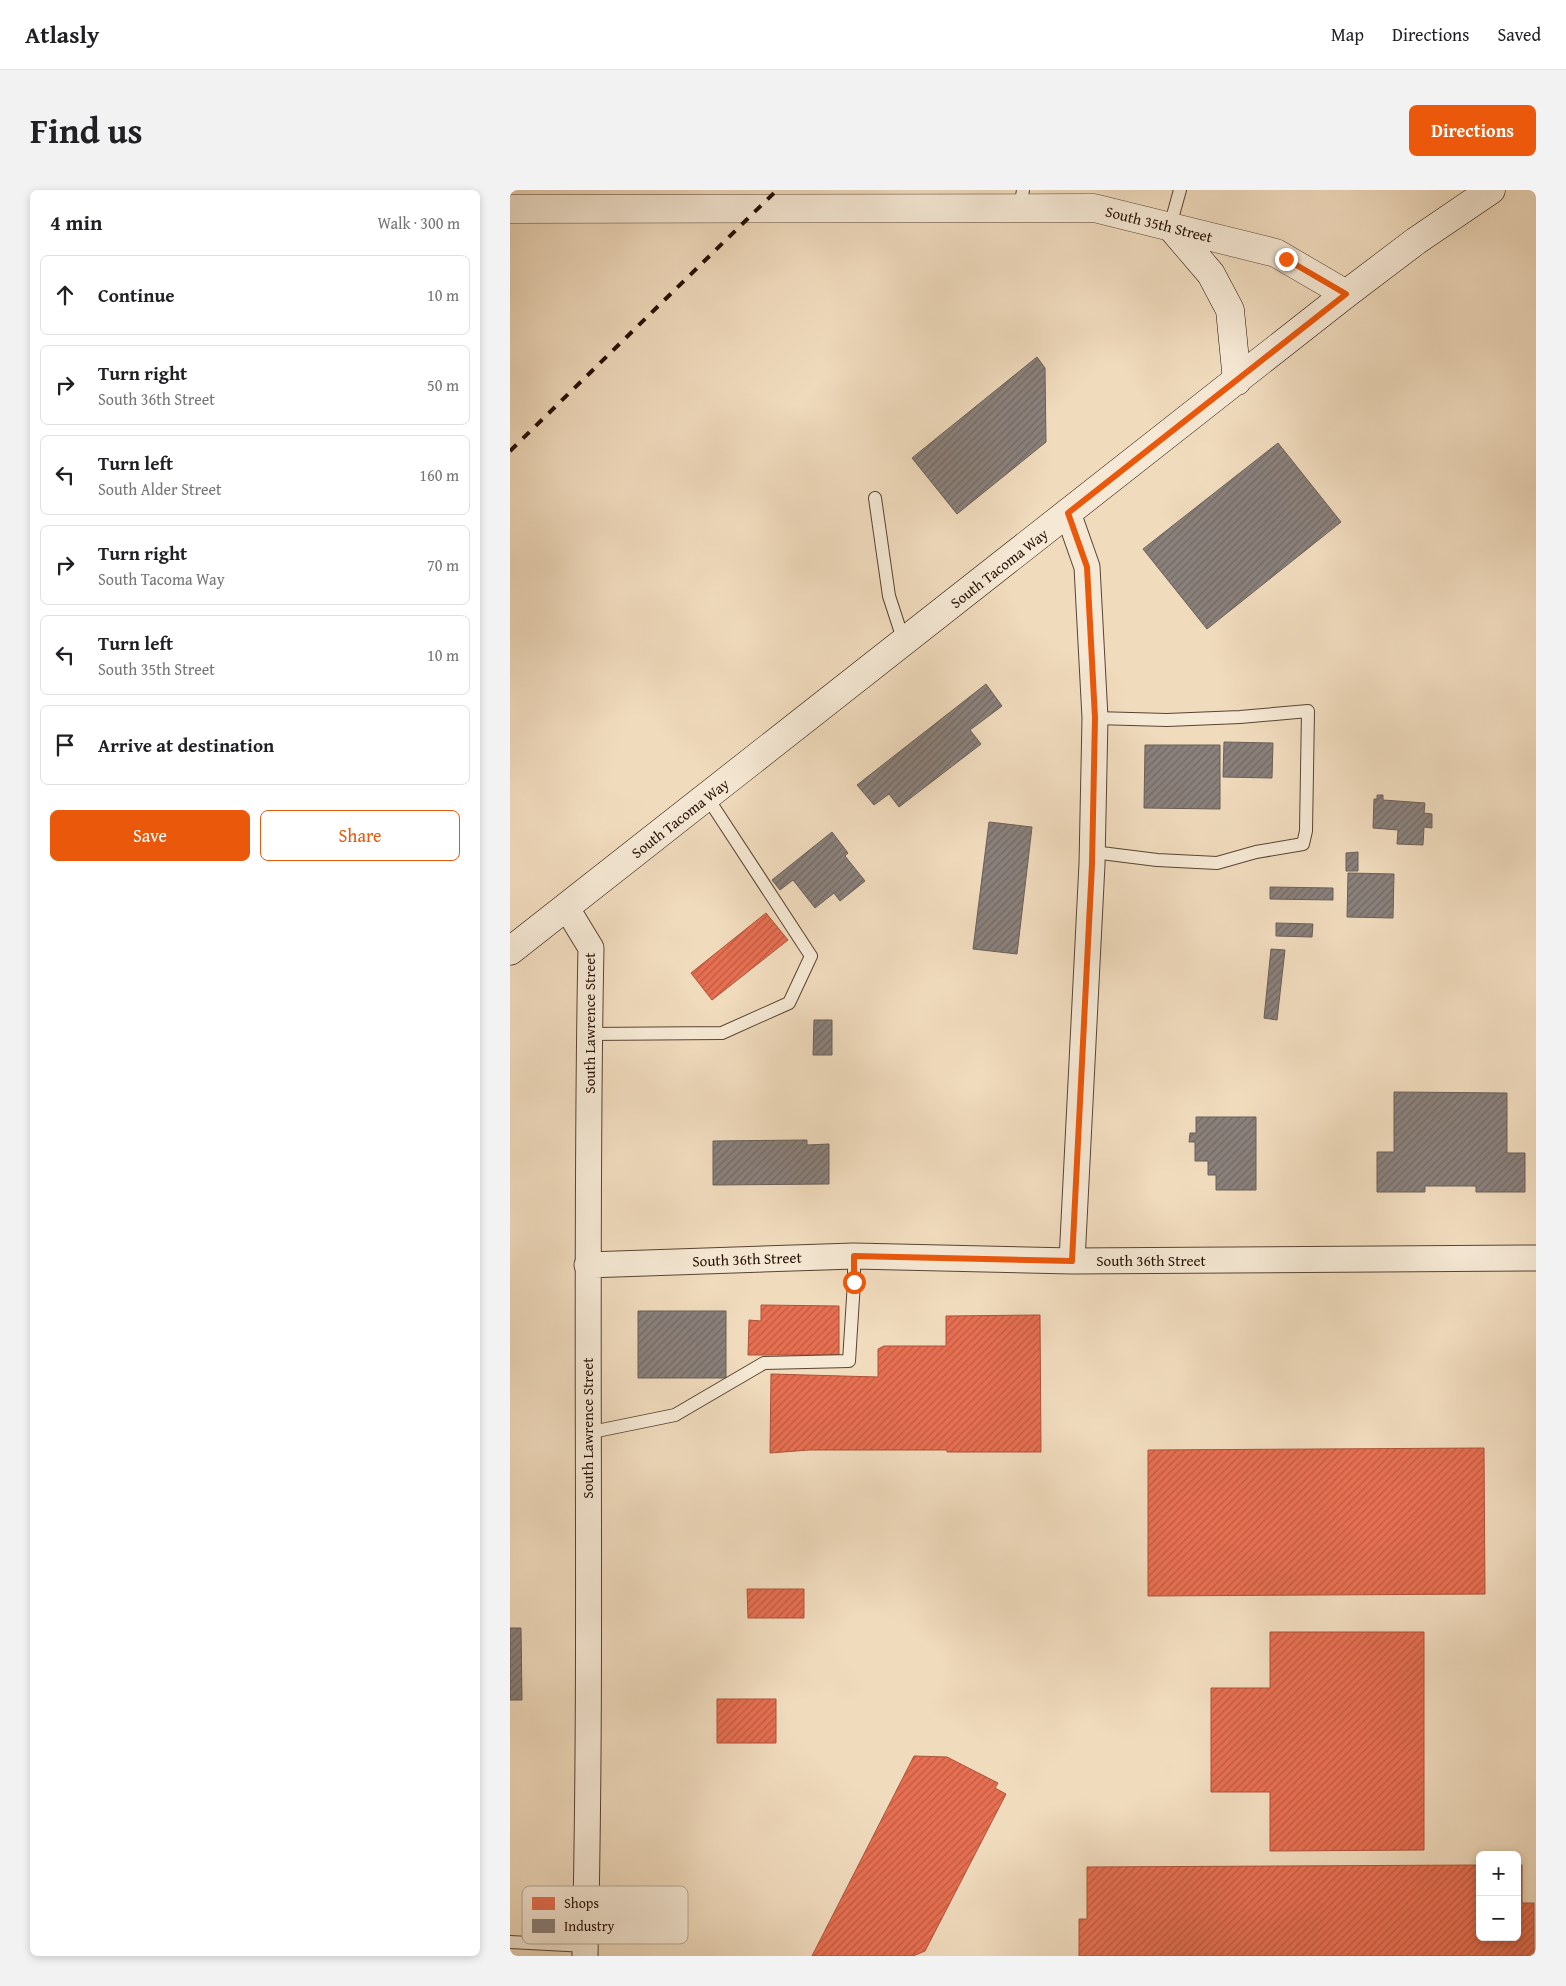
<!DOCTYPE html>
<html lang="en">
<head>
<meta charset="utf-8">
<style>
  :root { --surface:#fff; --page:#f2f2f2; --text:#202124; --muted:#757577; --line:#e0e0e0; --accent:#ea580c }
  body { margin:0; font-family:"Gentium Book Plus",serif; background:var(--page); color:var(--text) }
  .controls { position:absolute; right:15px; bottom:15px; display:grid; overflow:hidden; border-radius:8px; box-shadow:0 2px 8px #0003 }
  .controls button { width:45px; height:45px; display:grid; place-items:center; padding:0; border:0; border-bottom:1px solid var(--line); background:var(--surface); color:var(--text); font:25px sans-serif }
  .stop { position:absolute; width:15px; height:15px; margin:-11px; border:4px solid #ea580c; border-radius:50%; background:#fff }
  .stop.end { background:#ea580c; border-color:#fff; box-shadow:0 1px 5px #0008 }
  .list { margin:0; padding:0; list-style:none }
  h2 { display:flex; justify-content:space-between; align-items:center; height:65px; margin:0; padding:0 20px; font-size:21px }
  h2 small { font-size:16px; font-weight:400; color:var(--muted) }
  .list li { display:grid; grid-template-columns:32px 1fr auto; gap:15px; align-items:center; box-sizing:border-box; height:80px; margin:0 10px 10px; padding:0 10px; border:1px solid var(--line); border-radius:8px }
  .list b { display:block; font-size:19px; white-space:nowrap }
  .list p { margin:0; font-size:16px; white-space:nowrap; color:var(--muted) }
  .list em { font-size:16px; font-style:normal; color:var(--muted) }
  .actions { display:flex; gap:10px; padding:15px 20px }
  .actions a { flex:1; padding:11px 0; border:1px solid var(--accent); border-radius:8px; text-align:center; font-size:18px; color:var(--accent) }
  .actions .main { background:var(--accent); color:#fff }
  .icon { flex:none; width:28px; height:28px; fill:none; stroke:currentColor; stroke-width:2; stroke-linecap:round; stroke-linejoin:round }
  .map { position:relative; flex:none; width:1026px; height:1766px; overflow:hidden; border-radius:8px }
  header { display:flex; align-items:center; gap:30px; box-sizing:border-box; height:70px; padding:0 25px; background:var(--surface); border-bottom:1px solid var(--line) }
  header strong { font-size:24px }
  nav { display:flex; gap:28px; margin-inline-start:auto; font-size:18px }
  .intro { display:flex; align-items:center; justify-content:space-between; box-sizing:border-box; height:120px; padding:0 30px }
  h1 { margin:0; font-size:35px }
  .button { padding:12px 22px; border-radius:8px; background:var(--accent); color:#fff; font-size:18px; font-weight:700 }
  main { display:flex; gap:30px; padding:0 30px }
  aside { flex:1; background:var(--surface); border-radius:8px; box-shadow:0 2px 8px #0003 }
  .map>svg:first-child { display:block }
  .shops { fill:url(#shops-hatch); stroke:#ad523a }
  .industry { fill:url(#industry-hatch); stroke:#6c5f58 }
  .lines { fill:none; stroke-linecap:round; stroke-linejoin:round }
  .service-casing { stroke:#594333; stroke-width:14 }
  .minor-casing { stroke:#594333; stroke-width:27 }
  .tertiary-casing { stroke:#594333; stroke-width:29 }
  .secondary-casing { stroke:#271005; stroke-width:29 }
  .service { stroke:#f5e8d4; stroke-width:12 }
  .minor { stroke:#f5e8d4; stroke-width:25 }
  .tertiary { stroke:#f5e8d4; stroke-width:28 }
  .secondary { stroke:#f5e8d4; stroke-width:28 }
  .rail { stroke:#271005; stroke-width:4; stroke-dasharray:9 9; stroke-linecap:butt }
  .route { stroke:#ea580c; stroke-width:6 }
  .labels { text-anchor:middle; dominant-baseline:central; stroke-width:5; stroke-linejoin:round; paint-order:stroke }
  .street-label { font-size:15px; fill:#271005; stroke:#f5e8d4 }
  .key { fill:#f5e8d4; stroke:#b7a796; stroke-width:1 }
  .key-label { font-size:14px; fill:#271005 }
</style>
</head>
<body>
<header>
<strong>Atlasly</strong>
<nav><a>Map</a><a>Directions</a><a>Saved</a></nav>
</header>
<div class="intro"><h1>Find us</h1><a class="button">Directions</a></div>
<main>
<aside>
<h2>4 min<small>Walk · 300 m</small></h2>
<ul class="list">
<li><svg class="icon" aria-label="ahead" viewBox="0 0 24 24"><path d="M12 20V5M6 11l6-6 6 6"/></svg><div><b>Continue</b></div><em>10 m</em></li>
<li><svg class="icon" aria-label="right" viewBox="0 0 24 24"><path d="M7 20v-9h11M14 6l5 5-5 5"/></svg><div><b>Turn right</b><p>South 36th Street</p></div><em>50 m</em></li>
<li><svg class="icon" aria-label="left" viewBox="0 0 24 24"><path d="M17 20v-9H6M10 6l-5 5 5 5"/></svg><div><b>Turn left</b><p>South Alder Street</p></div><em>160 m</em></li>
<li><svg class="icon" aria-label="right" viewBox="0 0 24 24"><path d="M7 20v-9h11M14 6l5 5-5 5"/></svg><div><b>Turn right</b><p>South Tacoma Way</p></div><em>70 m</em></li>
<li><svg class="icon" aria-label="left" viewBox="0 0 24 24"><path d="M17 20v-9H6M10 6l-5 5 5 5"/></svg><div><b>Turn left</b><p>South 35th Street</p></div><em>10 m</em></li>
<li><svg class="icon" aria-label="arrive" viewBox="0 0 24 24"><path d="M6 21V4h12l-3 4 3 4H6"/></svg><div><b>Arrive at destination</b></div></li>
</ul>
<div class="actions"><a class="main">Save</a><a>Share</a></div>
</aside>
<div class="map">
<svg width="1026" height="1766" viewBox="0 0 1026 1766">
  <defs>
    <pattern id="shops-hatch" width="6" height="6" patternUnits="userSpaceOnUse" patternTransform="scale(1.25)"><rect width="6" height="6" fill="#e76f51"/><path d="M-1 1l2-2M0 6l6-6M5 7l2-2" fill="none" stroke="#bb5a41"/></pattern>
    <pattern id="industry-hatch" width="6" height="6" patternUnits="userSpaceOnUse" patternTransform="scale(1.25)"><rect width="6" height="6" fill="#8a817c"/><path d="M-1 1l2-2M0 6l6-6M5 7l2-2" fill="none" stroke="#716864"/></pattern>
  </defs>
  <rect width="100%" height="100%" fill="#f0dbbd"/>
  <filter id="stains"><feTurbulence type="fractalNoise" baseFrequency=".004" numOctaves="4"/><feColorMatrix values="0 0 0 0 .2 0 0 0 0 .09 0 0 0 0 .02 0 0 0 .5 -.17"/></filter>
  <radialGradient id="worn" r=".72"><stop offset=".6" stop-color="#630" stop-opacity="0"/><stop offset="1" stop-color="#630" stop-opacity=".3"/></radialGradient>
  <path class="shops" d="M 256,723 L 278,750 L 202,810 L 181,783 Z
    M 251,1115 L 329,1116 L 329,1165 L 238,1165 L 239,1130 L 251,1131 Z
    M 530,1125 L 531,1262 L 437,1262 L 437,1260 L 299,1260 L 260,1263 L 261,1184 L 368,1187 L 368,1159 L 374,1156 L 436,1156 L 436,1126 Z
    M 974,1258 L 975,1404 L 638,1406 L 638,1260 Z
    M 237,1399 L 294,1399 L 294,1428 L 238,1428 Z
    M 760,1442 L 914,1442 L 914,1660 L 760,1661 L 760,1602 L 701,1602 L 701,1498 L 760,1498 Z
    M 207,1509 L 266,1509 L 266,1553 L 207,1553 Z
    M 404,1566 L 437,1567 L 488,1593 L 485,1598 L 496,1604 L 415,1761 L 403,1766 L 302,1766 Z
    M 970,1675 L 970,1747 L 1007,1747 L 1007,1675 L 1012,1675 L 1012,1713 L 1024,1713 L 1024,1766 L 569,1766 L 569,1729 L 577,1729 L 577,1677 Z"/>
  <path class="industry" d="M 527,167 L 535,178 L 536,252 L 447,324 L 402,268 Z
    M 768,253 L 831,332 L 697,439 L 633,359 Z
    M 476,494 L 492,516 L 460,540 L 471,554 L 389,617 L 379,604 L 364,615 L 347,595 Z
    M 714,552 L 763,553 L 762,588 L 713,587 Z
    M 635,555 L 710,555 L 710,619 L 634,618 Z
    M 867,605 L 873,605 L 873,610 L 915,613 L 914,623 L 922,624 L 922,638 L 914,637 L 913,655 L 887,654 L 888,640 L 863,638 L 864,609 L 867,609 Z
    M 479,632 L 522,637 L 507,764 L 463,759 Z
    M 322,642 L 338,663 L 335,666 L 355,691 L 330,711 L 324,703 L 305,718 L 283,690 L 270,700 L 262,690 Z
    M 848,662 L 848,681 L 836,681 L 836,663 Z
    M 838,683 L 884,684 L 883,728 L 837,727 Z
    M 760,697 L 823,698 L 823,710 L 760,709 Z
    M 766,733 L 803,734 L 802,747 L 766,746 Z
    M 761,759 L 775,760 L 767,830 L 754,828 Z
    M 304,830 L 322,830 L 322,865 L 303,865 Z
    M 884,902 L 997,903 L 997,963 L 1015,963 L 1015,1002 L 966,1002 L 966,996 L 915,996 L 915,1002 L 867,1002 L 867,962 L 884,962 Z
    M 686,927 L 746,927 L 746,1000 L 706,1000 L 706,985 L 698,985 L 698,971 L 685,971 L 685,952 L 679,952 L 680,943 L 686,943 Z
    M 297,950 L 297,955 L 319,954 L 319,994 L 203,995 L 203,951 Z
    M 128,1121 L 216,1121 L 216,1188 L 128,1188 Z
    M 0,1438 L 11,1438 L 12,1510 L 0,1510 Z"/>
  <g class="lines">
    <defs>
      <path id="service" d="M 510,18 L 513,0
        M 660,36 L 670,0
        M 365,308 L 379,406 L 394,452
        M 583,662 L 647,670 L 707,673 L 746,662 L 793,654 L 796,641 L 798,521 L 730,527 L 657,530 L 585,528
        M 79,844 L 212,843 L 279,813 L 301,766 L 197,607
        M 77,1243 L 165,1225 L 254,1173 L 339,1171 L 344,1092 L 344,1066
        M 0,1752 L 76,1756"/>
      <path id="minor" d="M 558,323 L 577,377 L 585,528 L 582,674 L 562,1071
        M 56,717 L 81,758 C 74,1094 83,1430 75,1766
        M 77,1075 L 344,1066 L 562,1071 L 1026,1068"/>
      <path id="tertiary" d="M 0,19 L 584,18 L 766,63 L 836,104"/>
      <path id="secondary" d="M 660,36 L 701,84 L 720,120 L 727,191
        M 0,761 L 836,104 L 906,51 L 981,0"/>
    </defs>
    <use href="#service" class="service-casing"/>
    <use href="#minor" class="minor-casing"/>
    <use href="#tertiary" class="tertiary-casing"/>
    <use href="#secondary" class="secondary-casing"/>
    <use href="#service" class="service"/>
    <use href="#minor" class="minor"/>
    <use href="#tertiary" class="tertiary"/>
    <use href="#secondary" class="secondary"/>
    <path class="rail" d="M 0,261 L 267,0"/>
  </g>
  <g class="lines">
    <path class="route" d="M 344,1092 L 344,1066 L 562,1071 L 582,674 L 585,528 L 577,377 L 558,323 L 836,104 L 776,69"/>
  </g>
  <g class="labels">
    <g class="street-label">
      <text transform="translate(649 34) rotate(14)">South 35th Street</text>
      <text transform="translate(489 378) rotate(-38)">South Tacoma Way</text>
      <text transform="translate(170 628) rotate(-38)">South Tacoma Way</text>
      <text transform="translate(79 833) rotate(-90)">South Lawrence Street</text>
      <text transform="translate(237 1069) rotate(-2)">South 36th Street</text>
      <text x="641" y="1070">South 36th Street</text>
      <text transform="translate(77 1238) rotate(-90)">South Lawrence Street</text>
    </g>
  </g>
  <rect x="12" y="1696" width="166" height="58" rx="8" class="key"/>
  <rect x="22" y="1707" width="23" height="13" fill="#e76f51"/>
  <rect x="22" y="1729" width="23" height="14" fill="#8a817c"/>
  <g class="key-label">
    <text x="54" y="1718">Shops</text>
    <text x="54" y="1741">Industry</text>
  </g>
  <rect width="100%" height="100%" filter="url(#stains)"/>
  <rect width="100%" height="100%" fill="url(#worn)"/>
</svg>
<div class="controls">
<button>+</button>
<button>−</button>
</div>
<div class="stop" style="left:344px;top:1092px"></div>
<div class="stop end" style="left:776px;top:69px"></div>
</div>
</main>
</body>
</html>
